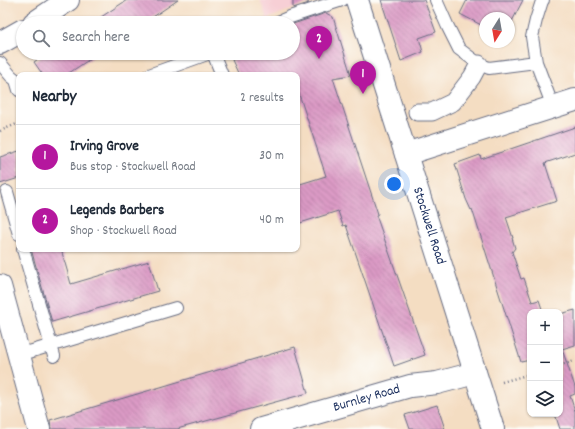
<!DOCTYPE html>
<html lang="en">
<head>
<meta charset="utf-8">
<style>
  :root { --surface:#fff; --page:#f6f6f7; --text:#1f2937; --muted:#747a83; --line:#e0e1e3; --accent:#b5179e }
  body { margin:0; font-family:Dekko,sans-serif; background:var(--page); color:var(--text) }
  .controls { position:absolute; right:12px; bottom:12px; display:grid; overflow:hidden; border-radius:8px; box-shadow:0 1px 3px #0004 }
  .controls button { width:36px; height:36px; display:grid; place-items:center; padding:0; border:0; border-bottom:1px solid var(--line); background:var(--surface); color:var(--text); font:20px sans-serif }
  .compass { position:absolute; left:479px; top:12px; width:36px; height:36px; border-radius:50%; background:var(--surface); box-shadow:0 1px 3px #0004; rotate:191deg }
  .you { position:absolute; left:394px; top:184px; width:14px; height:14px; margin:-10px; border:3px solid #fff; border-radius:50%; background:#1a73e8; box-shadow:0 0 0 6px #1a73e833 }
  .badge { display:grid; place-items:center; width:26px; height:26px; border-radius:50%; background:var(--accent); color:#fff; font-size:13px; font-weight:700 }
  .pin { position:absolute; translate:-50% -33px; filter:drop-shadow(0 1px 2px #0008) }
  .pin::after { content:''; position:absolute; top:21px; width:14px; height:12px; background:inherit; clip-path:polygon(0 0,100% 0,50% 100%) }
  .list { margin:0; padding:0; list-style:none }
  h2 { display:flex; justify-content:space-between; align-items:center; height:52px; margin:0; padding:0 16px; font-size:17px }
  h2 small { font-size:13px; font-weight:400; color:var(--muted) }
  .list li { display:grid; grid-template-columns:26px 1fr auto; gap:12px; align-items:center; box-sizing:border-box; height:64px; padding:0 16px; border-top:1px solid var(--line) }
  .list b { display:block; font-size:15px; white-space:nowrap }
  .list p { margin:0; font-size:13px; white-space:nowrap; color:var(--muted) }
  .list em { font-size:13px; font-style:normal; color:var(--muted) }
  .icon { flex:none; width:22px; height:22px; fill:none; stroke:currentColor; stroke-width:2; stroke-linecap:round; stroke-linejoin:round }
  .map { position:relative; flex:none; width:575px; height:429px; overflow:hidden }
  .search { position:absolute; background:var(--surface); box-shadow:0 1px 3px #0004; left:16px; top:16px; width:284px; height:44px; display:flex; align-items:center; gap:10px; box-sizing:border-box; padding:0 14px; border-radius:22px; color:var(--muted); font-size:15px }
  .panel { position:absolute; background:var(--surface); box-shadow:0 1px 3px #0004; left:16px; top:72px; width:284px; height:180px; border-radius:8px }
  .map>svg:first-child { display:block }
  .built { fill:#f7cfd5 }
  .building { fill:url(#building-back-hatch) }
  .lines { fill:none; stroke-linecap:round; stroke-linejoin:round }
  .service-casing { stroke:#676c81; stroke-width:14 }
  .pedestrian-casing { stroke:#676c81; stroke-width:19 }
  .minor-casing { stroke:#676c81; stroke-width:24 }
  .trunk-casing { stroke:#676c81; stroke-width:24 }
  .path { stroke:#676c81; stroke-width:2.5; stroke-dasharray:1 3; stroke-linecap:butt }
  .service { stroke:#fff; stroke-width:12 }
  .pedestrian { stroke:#fff; stroke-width:17 }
  .minor { stroke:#fff; stroke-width:22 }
  .trunk { stroke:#fff; stroke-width:22 }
  .labels { text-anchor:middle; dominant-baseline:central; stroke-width:3; stroke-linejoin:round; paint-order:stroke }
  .street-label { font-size:14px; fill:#1b2f5e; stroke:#fdfcf7 }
</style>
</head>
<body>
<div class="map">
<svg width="575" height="429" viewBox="0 0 575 429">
  <defs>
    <pattern id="building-back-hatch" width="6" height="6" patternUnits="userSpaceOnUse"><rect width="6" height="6" fill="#db9ac5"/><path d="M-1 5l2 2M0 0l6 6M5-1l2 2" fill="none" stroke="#b17ea3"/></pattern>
  </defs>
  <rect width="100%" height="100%" fill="#fdfcf7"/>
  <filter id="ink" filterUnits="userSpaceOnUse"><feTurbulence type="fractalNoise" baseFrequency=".025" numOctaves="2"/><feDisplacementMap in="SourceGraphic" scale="8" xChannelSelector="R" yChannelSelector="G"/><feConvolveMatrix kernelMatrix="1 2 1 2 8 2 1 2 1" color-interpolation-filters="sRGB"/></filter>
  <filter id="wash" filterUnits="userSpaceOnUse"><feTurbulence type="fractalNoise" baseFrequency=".012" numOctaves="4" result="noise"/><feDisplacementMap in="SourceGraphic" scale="16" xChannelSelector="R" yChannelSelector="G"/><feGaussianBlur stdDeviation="0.9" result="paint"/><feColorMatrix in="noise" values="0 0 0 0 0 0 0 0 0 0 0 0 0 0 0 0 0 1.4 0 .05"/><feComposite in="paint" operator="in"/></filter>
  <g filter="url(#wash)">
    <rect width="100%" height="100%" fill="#f4ddc2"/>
    <path class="built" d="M 260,0 L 314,0 L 267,19 Z"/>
    <g id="blocks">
      <path class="building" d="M 127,0 L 178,0 L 144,23 L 92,23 Z
        M 293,0 L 304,0 L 309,3 L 293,8 Z
        M 381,0 L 424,0 L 436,32 L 419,38 L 423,52 L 401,61 Z
        M 467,0 L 523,0 L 509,27 L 509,18 L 485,18 L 485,27 L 460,14 Z
        M 326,13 L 333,17 L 351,75 L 333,78 L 378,214 L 376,215 L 425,355 L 394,366 L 346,225 L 343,226 L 338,211 L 297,224 L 297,185 L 326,176 L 297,88 L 297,75 L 239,75 L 232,60 L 248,53 L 293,53 L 293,24 Z
        M 47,53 L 99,53 L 66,75 L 43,75 L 34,62 Z
        M 575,127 L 575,153 L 545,163 L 557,201 L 506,217 L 513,238 L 512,238 L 515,248 L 512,252 L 521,279 L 524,278 L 532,302 L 539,300 L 543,312 L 530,312 L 530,360 L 521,362 L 472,209 L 471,210 L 466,199 L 455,164 L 480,155 L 481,159 Z
        M 19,151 L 19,178 L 0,184 L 0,157 Z
        M 31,249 L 61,249 L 71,284 L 149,261 L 158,291 L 52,322 Z
        M 575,310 L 575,345 L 562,349 L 575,387 L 575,394 L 570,396 L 575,411 L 575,429 L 560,429 L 555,414 L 560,414 L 560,314 Z
        M 295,347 L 308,393 L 177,429 L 51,429 L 50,420 Z
        M 437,405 L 445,429 L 410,429 L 405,415 Z"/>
    </g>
  </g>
  <g filter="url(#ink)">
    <use href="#blocks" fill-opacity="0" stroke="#676c81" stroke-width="1"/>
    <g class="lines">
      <defs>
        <path id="service" d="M 436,0 L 448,27 L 459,49 L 479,64 L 489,68 L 536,62
          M 543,0 L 542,1 L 536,20 L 532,37 L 536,62 L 553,107
          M 276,23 L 290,17 L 342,0
          M 213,53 L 222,75
          M 0,63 L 11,76 L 16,80 L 19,90
          M 149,75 L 210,53
          M 7,192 L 19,234
          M 23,249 L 54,356
          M 19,355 L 176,308"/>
        <path id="pedestrian" d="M 417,112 L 432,112 L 453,102 L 472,77 L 479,64"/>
        <g id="minor">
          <path d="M 34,23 L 68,0"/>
          <path d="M 0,43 L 23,30"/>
          <path d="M 406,154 L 575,100"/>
          <path d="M 0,286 L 39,429"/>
          <path id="s1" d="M 261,429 L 410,386 L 437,383 L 475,373"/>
        </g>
        <g id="trunk">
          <path id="s2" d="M 357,0 L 493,429"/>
        </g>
      </defs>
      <use href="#service" class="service-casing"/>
      <use href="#pedestrian" class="pedestrian-casing"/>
      <use href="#minor" class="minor-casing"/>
      <use href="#trunk" class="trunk-casing"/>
      <path class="path" d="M 0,131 L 19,123
        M 560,365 L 575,361
        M 502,382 L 530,374"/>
      <use href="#service" class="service"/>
      <use href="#pedestrian" class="pedestrian"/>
      <use href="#minor" class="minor"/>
      <use href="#trunk" class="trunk"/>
    </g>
  </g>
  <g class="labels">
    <g class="street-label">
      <text stroke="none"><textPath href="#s2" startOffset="237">Stockwell Road</textPath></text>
      <text stroke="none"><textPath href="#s1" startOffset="110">Burnley Road</textPath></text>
    </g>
  </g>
</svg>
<div class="controls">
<button>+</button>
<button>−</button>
<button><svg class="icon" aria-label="layers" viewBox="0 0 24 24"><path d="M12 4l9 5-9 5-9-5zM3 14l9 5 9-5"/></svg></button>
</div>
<svg class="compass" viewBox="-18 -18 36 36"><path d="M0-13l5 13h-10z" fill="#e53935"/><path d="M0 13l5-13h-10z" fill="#747a83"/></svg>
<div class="you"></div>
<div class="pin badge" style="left:363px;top:94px">1</div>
<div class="pin badge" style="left:319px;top:59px">2</div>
<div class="search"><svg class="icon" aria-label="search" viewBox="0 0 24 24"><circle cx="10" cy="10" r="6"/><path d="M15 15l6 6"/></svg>Search here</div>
<section class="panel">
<h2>Nearby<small>2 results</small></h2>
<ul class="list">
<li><span class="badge">1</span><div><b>Irving Grove</b><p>Bus stop · Stockwell Road</p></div><em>30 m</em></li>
<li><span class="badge">2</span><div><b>Legends Barbers</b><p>Shop · Stockwell Road</p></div><em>40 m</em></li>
</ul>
</section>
</div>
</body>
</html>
